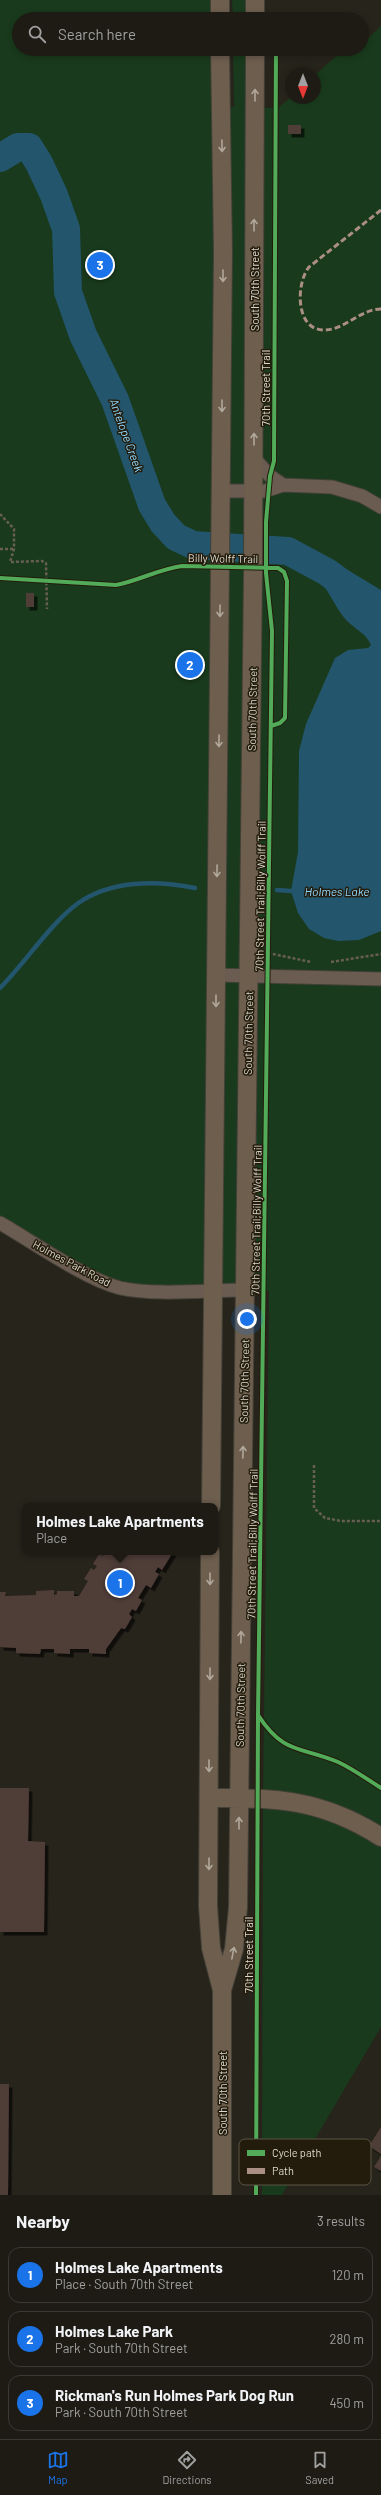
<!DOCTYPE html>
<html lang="en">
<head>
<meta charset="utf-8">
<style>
  :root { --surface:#1d1b14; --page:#25241d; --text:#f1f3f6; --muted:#a0a1a0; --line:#3b3934; --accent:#1a73e8 }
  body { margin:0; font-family:Barlow,sans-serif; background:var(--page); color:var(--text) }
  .compass { position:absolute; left:285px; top:68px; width:36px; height:36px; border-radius:50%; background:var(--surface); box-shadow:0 2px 6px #0003; rotate:180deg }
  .you { position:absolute; left:247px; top:1319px; width:14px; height:14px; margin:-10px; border:3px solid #fff; border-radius:50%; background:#1a73e8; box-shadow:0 0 0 6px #1a73e833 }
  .badge { display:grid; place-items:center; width:26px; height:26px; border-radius:50%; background:var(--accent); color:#fff; font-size:13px; font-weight:700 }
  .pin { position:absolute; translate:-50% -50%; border:2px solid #fff; box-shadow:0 1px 4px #0006 }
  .popup { position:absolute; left:22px; top:1503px; width:196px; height:52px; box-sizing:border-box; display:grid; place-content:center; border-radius:8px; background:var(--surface); filter:drop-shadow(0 1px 3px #0005); font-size:13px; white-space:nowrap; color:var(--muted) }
  .popup b { font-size:15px; color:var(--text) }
  .popup::after { content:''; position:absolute; left:50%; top:100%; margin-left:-8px; border:8px solid transparent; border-top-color:var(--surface) }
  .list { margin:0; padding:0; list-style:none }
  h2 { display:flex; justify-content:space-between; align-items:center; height:52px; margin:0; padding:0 16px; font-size:17px }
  h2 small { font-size:13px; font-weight:400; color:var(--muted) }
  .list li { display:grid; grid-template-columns:26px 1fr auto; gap:12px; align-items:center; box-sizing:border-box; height:56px; margin:0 8px 8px; padding:0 8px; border:1px solid var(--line); border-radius:12px }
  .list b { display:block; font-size:15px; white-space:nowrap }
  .list p { margin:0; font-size:13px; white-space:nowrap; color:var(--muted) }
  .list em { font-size:13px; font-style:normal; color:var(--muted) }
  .icon { flex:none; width:22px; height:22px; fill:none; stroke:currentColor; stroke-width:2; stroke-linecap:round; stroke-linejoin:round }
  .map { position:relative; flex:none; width:381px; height:2195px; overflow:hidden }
  .search { position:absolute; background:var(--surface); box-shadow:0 2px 6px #0003; left:12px; right:12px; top:12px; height:44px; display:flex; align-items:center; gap:10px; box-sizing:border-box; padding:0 14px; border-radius:22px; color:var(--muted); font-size:15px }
  .sheet { height:244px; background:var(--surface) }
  nav { display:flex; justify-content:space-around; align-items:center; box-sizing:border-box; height:56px; border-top:1px solid var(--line); background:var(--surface); font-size:11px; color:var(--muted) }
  nav a { display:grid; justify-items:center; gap:2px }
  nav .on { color:var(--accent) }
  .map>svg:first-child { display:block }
  .green { fill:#193a1c }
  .water { fill:#23556d }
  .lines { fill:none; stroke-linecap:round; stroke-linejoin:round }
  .stream { stroke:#23556d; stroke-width:4.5 }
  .river { stroke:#23556d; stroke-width:28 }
  .building { fill:#4f3d39; filter:url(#shadow) }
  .minor-casing { stroke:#434038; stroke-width:15 }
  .secondary-casing { stroke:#434038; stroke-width:20 }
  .path { stroke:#685f54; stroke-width:2.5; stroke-dasharray:3 2; stroke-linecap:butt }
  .minor { stroke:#6a5c50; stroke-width:13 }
  .secondary { stroke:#6d5e4e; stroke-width:18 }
  .quiet { stroke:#ac8f84; stroke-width:3; stroke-dasharray:6 3; stroke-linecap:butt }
  .cycleway-casing { stroke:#231c0c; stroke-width:6 }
  .cycleway { stroke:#51ab58; stroke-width:4 }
  .oneway { stroke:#b0a89b }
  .labels { text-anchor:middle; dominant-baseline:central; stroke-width:3; stroke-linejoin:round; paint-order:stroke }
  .street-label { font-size:11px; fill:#ddd9ce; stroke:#231c0c }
  .water-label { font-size:12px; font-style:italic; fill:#90d8ff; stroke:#231c0c }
  .key { fill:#231c0c; stroke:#5b5546; stroke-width:1 }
  .key-label { font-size:11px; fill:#ddd9ce }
</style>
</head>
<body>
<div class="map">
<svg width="381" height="2195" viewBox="0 0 381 2195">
  <defs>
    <filter id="shadow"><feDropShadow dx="3.5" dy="3.5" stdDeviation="0" flood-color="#0009"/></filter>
  </defs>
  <rect width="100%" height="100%" fill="#27241b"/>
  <path class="green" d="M 0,0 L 220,0 L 220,19 L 19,19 L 19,49 L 220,49 L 222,107 L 234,107 L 233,49 L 246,49 L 246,107 L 278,108 L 291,97 L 315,98 L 315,75 L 344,49 L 362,49 L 362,37 L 365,41 L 381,26 L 381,2027 L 282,2195 L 262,2195 L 263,1799 L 269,1291 L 121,1288 L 0,1223 Z
    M 232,0 L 246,0 L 246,19 L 233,19 Z"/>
  <path class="water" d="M 294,547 L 313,549 L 381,590 L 381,931 L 359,940 L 338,941 L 324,938 L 309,929 L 298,913 L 291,891 L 298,852 L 299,751 L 306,724 L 335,658 L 348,650 L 368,648 L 371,645 C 366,633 356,630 347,621 C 334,607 329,588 314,575 C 304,566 294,564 288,551 Z"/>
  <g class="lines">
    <path class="stream" d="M 277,890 L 291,891
      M 0,988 C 24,964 51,923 77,904 C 110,880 157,880 195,888"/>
    <path class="river" d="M 0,158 L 18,147 L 29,147 L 39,163 L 54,195 L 66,229 L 68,292 L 83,335 L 115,400 L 152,505 L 163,523 L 176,537 L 193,545 L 288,551 L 327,572 L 381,612"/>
  </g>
  <path class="building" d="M 288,125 L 301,125 L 301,134 L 288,134 Z
    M 26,593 L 34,593 L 34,607 L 26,607 Z
    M 106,1552 L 173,1552 L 162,1570 L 158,1567 L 155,1572 L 159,1574 L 151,1588 L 146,1585 L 138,1598 L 142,1600 L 136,1611 L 132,1609 L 129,1614 L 132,1617 L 125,1629 L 121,1628 L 106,1649 L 106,1654 L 89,1653 L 89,1649 L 70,1649 L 70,1654 L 54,1653 L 54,1649 L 41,1649 L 40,1654 L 16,1653 L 16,1648 L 0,1647 L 0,1592 L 6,1592 L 5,1596 L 36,1595 L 36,1591 L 54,1590 L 54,1595 L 57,1594 L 57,1591 L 74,1591 L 74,1596 L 79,1596 L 88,1581 L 84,1579 L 91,1568 L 94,1570 L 97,1566 L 93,1564 L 99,1554 L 103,1556 Z
    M 0,1788 L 29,1788 L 28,1841 L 45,1842 L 44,1932 L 0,1932 Z
    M 0,2084 L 9,2084 L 8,2195 L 0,2195 Z
    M 381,2127 L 381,2154 L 369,2146 Z
    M 381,2156 L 381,2171 L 374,2167 Z"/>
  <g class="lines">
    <defs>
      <path id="minor" d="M 254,458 L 270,476 L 283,485
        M 221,491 L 265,491 L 283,485 L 332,487 L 362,496 L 381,507
        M 216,975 L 381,979
        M 0,1223 C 33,1242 85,1279 120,1288 C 156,1296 208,1290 245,1290"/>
      <path id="secondary" d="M 220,0 L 220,19
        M 255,19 L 255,0
        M 211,1506 L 223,252 L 220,49
        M 210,1552 L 208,1906 L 211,1948 L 222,1990 L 222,2195
        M 209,1798 C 277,1797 323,1800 381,1837
        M 222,1990 L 234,1949 L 238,1907 L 253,573 L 255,49"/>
    </defs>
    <use href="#minor" class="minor-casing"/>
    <use href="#secondary" class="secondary-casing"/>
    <path class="path" d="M 0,514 L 14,529 L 14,549 L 10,562 L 42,561 L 46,563 L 47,609
      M 0,549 L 14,549
      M 268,953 L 311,962
      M 331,962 L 381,954
      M 314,1465 L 314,1508 L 325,1518 L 341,1521 L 381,1521"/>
    <use href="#minor" class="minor"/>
    <use href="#secondary" class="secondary"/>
    <path class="quiet" d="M 381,210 L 309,267 C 296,283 295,329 323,330 C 344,331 360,309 381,309"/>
    <defs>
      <path id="cycleway" d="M 0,578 L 116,585 C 138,581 159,569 182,566 L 278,568 L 284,572 L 287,581 L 285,718 L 280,723 L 271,726
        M 258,1715 C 284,1755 300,1746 338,1762 C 353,1769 367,1779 381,1788
        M 256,2195 L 258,1715 L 272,631 L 266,573 L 266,522 L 270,476 L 274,461 L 276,49"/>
    </defs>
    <use href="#cycleway" class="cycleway-casing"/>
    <use href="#cycleway" class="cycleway"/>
  </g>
  <defs><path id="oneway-shaft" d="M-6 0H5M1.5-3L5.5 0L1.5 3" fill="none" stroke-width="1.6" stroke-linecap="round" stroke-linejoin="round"/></defs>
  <g class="oneway">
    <use href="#oneway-shaft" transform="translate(255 95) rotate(-90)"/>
    <use href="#oneway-shaft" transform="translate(222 146) rotate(89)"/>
    <use href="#oneway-shaft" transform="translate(254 225) rotate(-90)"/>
    <use href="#oneway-shaft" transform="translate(223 276) rotate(90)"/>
    <use href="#oneway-shaft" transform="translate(222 406) rotate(90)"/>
    <use href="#oneway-shaft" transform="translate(254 439) rotate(-90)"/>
    <use href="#oneway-shaft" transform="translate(220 611) rotate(91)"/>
    <use href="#oneway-shaft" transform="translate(219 741) rotate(91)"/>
    <use href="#oneway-shaft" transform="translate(217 871) rotate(91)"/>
    <use href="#oneway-shaft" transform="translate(216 1001) rotate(90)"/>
    <use href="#oneway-shaft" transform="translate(243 1452) rotate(-89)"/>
    <use href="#oneway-shaft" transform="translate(210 1579) rotate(90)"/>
    <use href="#oneway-shaft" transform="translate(241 1637) rotate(-89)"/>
    <use href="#oneway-shaft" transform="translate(210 1674) rotate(90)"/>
    <use href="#oneway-shaft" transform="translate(209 1766) rotate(90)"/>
    <use href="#oneway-shaft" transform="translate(239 1823) rotate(-90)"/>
    <use href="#oneway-shaft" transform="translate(209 1864) rotate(90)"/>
    <use href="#oneway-shaft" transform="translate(233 1953) rotate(-79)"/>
  </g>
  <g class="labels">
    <g class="street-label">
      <text transform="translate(254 289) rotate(-90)">South 70th Street</text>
      <text transform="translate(265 388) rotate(-90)">70th Street Trail</text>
      <text transform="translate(223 558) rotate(1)">Billy Wolff Trail</text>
      <text transform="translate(252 709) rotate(-89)">South 70th Street</text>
      <text transform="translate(260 896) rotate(-89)">70th Street Trail;Billy Wolff Trail</text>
      <text transform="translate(248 1033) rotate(-89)">South 70th Street</text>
      <text transform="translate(256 1220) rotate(-89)">70th Street Trail;Billy Wolff Trail</text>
      <text transform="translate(72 1263) rotate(28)">Holmes Park Road</text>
      <text transform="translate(244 1381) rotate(-89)">South 70th Street</text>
      <text transform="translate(252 1544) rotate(-89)">70th Street Trail;Billy Wolff Trail</text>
      <text transform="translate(240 1705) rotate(-89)">South 70th Street</text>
      <text transform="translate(248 1955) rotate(-90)">70th Street Trail</text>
      <text transform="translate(222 2093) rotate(-90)">South 70th Street</text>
    </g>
    <g class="water-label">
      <text transform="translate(127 435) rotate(70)">Antelope Creek</text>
      <text x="337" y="891">Holmes Lake</text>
    </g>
  </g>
  <rect x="239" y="2139" width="132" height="46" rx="6" class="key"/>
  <rect x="247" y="2150" width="18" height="6" fill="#51ab58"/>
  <rect x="247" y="2168" width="18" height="6" fill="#ac8f84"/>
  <g class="key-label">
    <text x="272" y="2157">Cycle path</text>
    <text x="272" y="2175">Path</text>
  </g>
</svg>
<svg class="compass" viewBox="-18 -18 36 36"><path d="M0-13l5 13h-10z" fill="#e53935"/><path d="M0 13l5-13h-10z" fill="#a0a1a0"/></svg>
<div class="you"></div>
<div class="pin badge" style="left:120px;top:1583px">1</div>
<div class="popup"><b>Holmes Lake Apartments</b>Place</div>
<div class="pin badge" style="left:190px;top:665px">2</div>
<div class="pin badge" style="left:100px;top:265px">3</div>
<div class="search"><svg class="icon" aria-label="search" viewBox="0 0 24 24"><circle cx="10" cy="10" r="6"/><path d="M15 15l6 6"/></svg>Search here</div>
</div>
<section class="sheet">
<h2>Nearby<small>3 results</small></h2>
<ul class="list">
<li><span class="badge">1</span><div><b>Holmes Lake Apartments</b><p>Place · South 70th Street</p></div><em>120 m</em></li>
<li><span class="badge">2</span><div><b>Holmes Lake Park</b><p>Park · South 70th Street</p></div><em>280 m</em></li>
<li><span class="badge">3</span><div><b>Rickman's Run Holmes Park Dog Run</b><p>Park · South 70th Street</p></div><em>450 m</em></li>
</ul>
</section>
<nav>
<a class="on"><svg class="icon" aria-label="map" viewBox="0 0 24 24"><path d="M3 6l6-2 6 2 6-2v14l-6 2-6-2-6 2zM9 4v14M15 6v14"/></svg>Map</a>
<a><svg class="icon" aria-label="directions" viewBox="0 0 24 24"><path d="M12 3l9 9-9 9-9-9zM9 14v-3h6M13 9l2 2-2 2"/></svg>Directions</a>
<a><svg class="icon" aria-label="saved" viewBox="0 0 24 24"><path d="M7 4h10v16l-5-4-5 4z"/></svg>Saved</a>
</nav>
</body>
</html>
